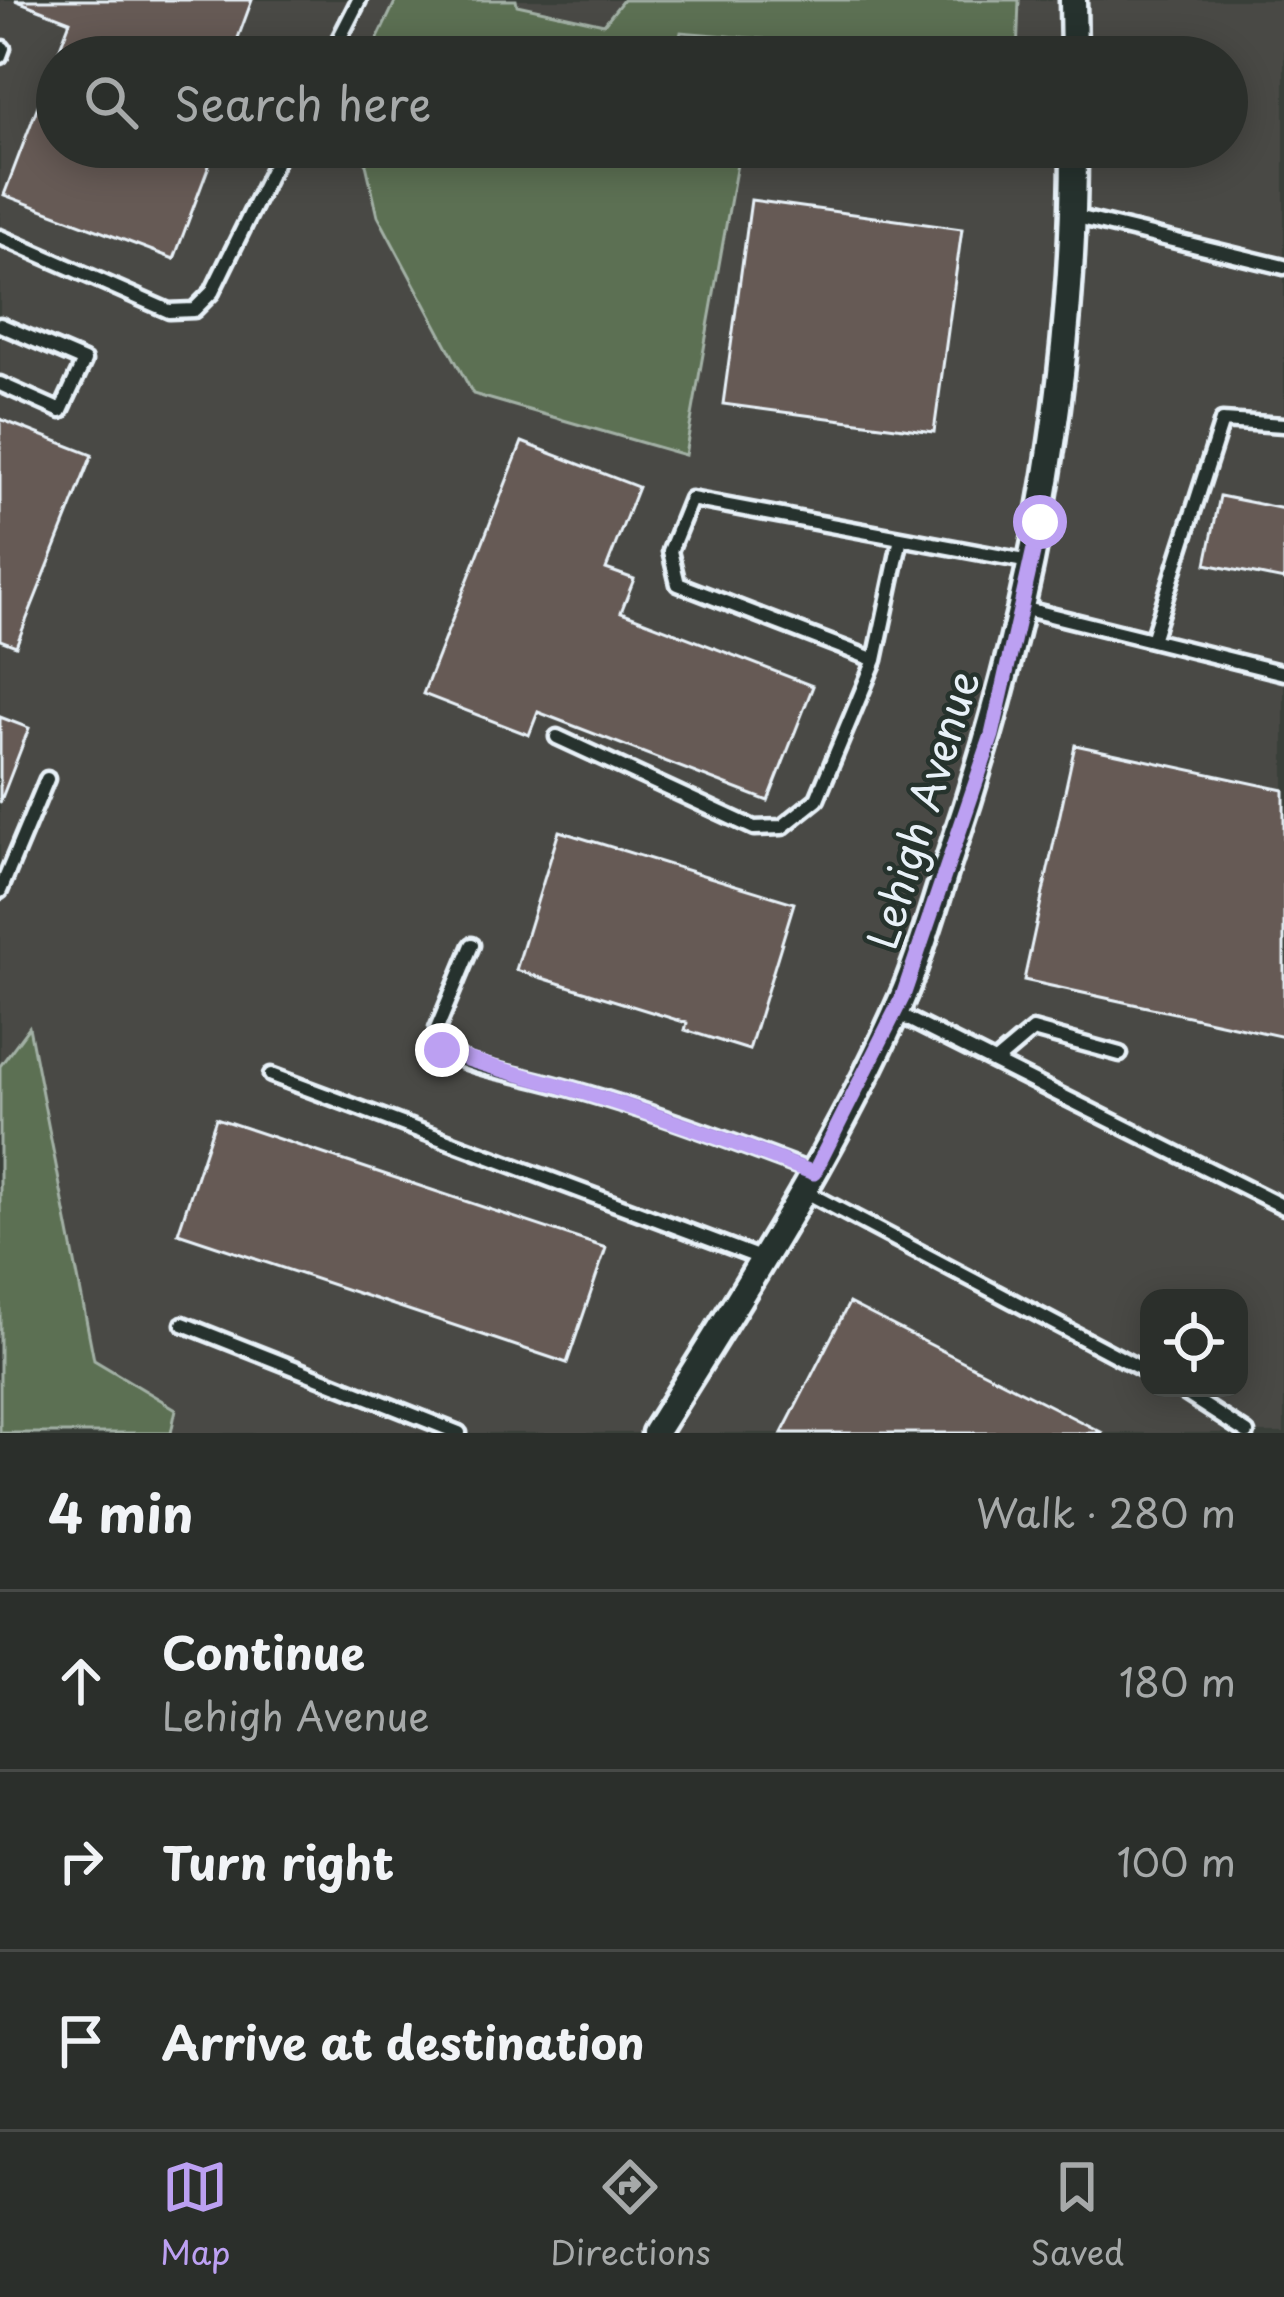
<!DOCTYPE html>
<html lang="en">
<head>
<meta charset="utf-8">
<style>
  :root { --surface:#2b2f2b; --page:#373b37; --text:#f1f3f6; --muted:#a6a9a9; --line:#474a47; --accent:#bca0f2 }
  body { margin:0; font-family:"Playpen Sans",sans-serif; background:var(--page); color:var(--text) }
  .controls { position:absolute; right:36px; bottom:36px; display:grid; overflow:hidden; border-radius:24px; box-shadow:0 6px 30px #0003 }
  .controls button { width:108px; height:108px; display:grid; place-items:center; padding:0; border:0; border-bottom:3px solid var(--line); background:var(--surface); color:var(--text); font:60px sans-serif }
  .stop { position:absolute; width:36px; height:36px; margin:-27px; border:9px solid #bca0f2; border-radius:50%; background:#fff }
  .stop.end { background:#bca0f2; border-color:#fff; box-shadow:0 3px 12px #0008 }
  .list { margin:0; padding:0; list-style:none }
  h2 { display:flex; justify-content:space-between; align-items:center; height:156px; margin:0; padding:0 48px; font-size:51px }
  h2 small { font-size:39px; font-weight:400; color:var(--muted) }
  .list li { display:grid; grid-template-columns:78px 1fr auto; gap:36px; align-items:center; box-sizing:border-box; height:180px; padding:0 48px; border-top:3px solid var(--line) }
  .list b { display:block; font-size:45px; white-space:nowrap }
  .list p { margin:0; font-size:39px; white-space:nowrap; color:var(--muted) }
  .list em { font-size:39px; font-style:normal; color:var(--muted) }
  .icon { flex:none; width:66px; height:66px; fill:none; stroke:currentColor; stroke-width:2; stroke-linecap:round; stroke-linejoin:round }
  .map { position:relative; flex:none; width:1284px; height:1433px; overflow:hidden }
  .search { position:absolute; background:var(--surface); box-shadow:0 6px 30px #0003; left:36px; right:36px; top:36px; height:132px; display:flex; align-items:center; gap:30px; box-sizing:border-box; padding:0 42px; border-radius:66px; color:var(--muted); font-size:45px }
  .sheet { height:696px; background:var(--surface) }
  nav { display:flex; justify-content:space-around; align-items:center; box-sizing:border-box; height:168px; border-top:3px solid var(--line); background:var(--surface); font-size:33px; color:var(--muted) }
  nav a { display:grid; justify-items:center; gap:6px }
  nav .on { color:var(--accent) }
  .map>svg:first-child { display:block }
  .built { fill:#494a45; fill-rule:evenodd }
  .green { fill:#5b6f52; stroke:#a2b0a5; stroke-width:3 }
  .building { fill:#665a55; stroke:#e8f1f8; stroke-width:3 }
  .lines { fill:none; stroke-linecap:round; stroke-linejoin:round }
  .service-casing { stroke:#e8f1f8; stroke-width:21 }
  .minor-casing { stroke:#e8f1f8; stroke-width:33 }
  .service { stroke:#26332d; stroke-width:12 }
  .minor { stroke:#26332d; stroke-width:24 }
  .route { stroke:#bca0f2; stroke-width:15 }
  .labels { text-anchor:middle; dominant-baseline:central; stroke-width:9; stroke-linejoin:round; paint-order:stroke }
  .street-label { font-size:42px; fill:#e8f1f8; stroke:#26332d }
</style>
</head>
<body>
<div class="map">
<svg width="1284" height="1433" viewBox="0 0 1284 1433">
  <rect width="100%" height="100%" fill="#393f39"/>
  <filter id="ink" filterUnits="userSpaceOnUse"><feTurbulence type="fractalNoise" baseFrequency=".00833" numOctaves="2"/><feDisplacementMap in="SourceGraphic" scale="24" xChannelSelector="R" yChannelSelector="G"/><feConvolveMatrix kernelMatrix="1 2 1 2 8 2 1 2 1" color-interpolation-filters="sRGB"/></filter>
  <g filter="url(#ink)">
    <path class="built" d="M 0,0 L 1284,0 L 1284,1433 L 0,1433 ZM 57,57 L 1227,57 L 1227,147 L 57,147 ZM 1149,1298 L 1239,1298 L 1239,1388 L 1149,1388 Z"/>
    <path class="green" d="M 396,0 L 516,0 L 517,5 L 604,24 L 623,0 L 1019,0 L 1017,57 L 968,57 L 681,32 L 675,57 L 369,57 Z
      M 362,147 L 740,147 L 685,455 L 473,394 L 378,216 Z
      M 29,1027 L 94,1360 L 176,1409 L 171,1433 L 0,1433 L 0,1066 Z"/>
    <path class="building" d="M 15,0 L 252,0 L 231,57 L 57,57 L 57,147 L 216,147 L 174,259 L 4,195 L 70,21 Z
      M 751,200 L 962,229 L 934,432 L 723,404 Z
      M 0,419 L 92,455 L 16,646 L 0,640 Z
      M 522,442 L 638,487 L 606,569 L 634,579 L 621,612 L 813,686 L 768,801 L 538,712 L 529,735 L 423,694 Z
      M 1220,496 L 1284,509 L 1284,580 L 1206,564 Z
      M 0,717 L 29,728 L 0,803 Z
      M 1075,745 L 1284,790 L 1284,1037 L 1024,980 Z
      M 559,831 L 794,903 L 749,1050 L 685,1030 L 687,1023 L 516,970 Z
      M 216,1118 L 606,1248 L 567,1363 L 178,1233 Z
      M 849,1303 L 1103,1433 L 782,1433 Z"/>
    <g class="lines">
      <defs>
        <path id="service" d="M 0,56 L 3,48
          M 330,57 L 359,0
          M 1073,216 L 1284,267
          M 0,237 L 169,311 L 194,310 L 212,292 L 283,147
          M 0,325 L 84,361 L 61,411 L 0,384
          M 901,538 L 875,660 L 678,584 L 670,551 L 691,499 L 1030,562
          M 1022,608 L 1284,673
          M 1152,640 L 1222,421 L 1284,425
          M 557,737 L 754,828 L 782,827 L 817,799 L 875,660
          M 0,891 L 47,779
          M 472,945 L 437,1029 L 436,1041 C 451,1063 495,1070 520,1076 C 620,1099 717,1136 813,1172
          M 896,1013 L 1284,1207
          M 995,1062 L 1033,1030 L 1120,1054
          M 271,1075 L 763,1259
          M 804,1191 L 1149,1373
          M 183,1324 L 459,1433
          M 1177,1388 L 1247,1433"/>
        <path id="minor" d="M 1073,0 L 1074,57
          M 655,1433 C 743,1292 835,1152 902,998 C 921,954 934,906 949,860 C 1028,627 1074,394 1074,147"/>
      </defs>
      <use href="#service" class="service-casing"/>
      <use href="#minor" class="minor-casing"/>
      <use href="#service" class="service"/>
      <use href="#minor" class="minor"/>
    </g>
  </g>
  <g class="lines" filter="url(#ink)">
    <path class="route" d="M 442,1050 C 480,1065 518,1074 558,1085 C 644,1110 729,1140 814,1173 L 903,996 L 992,735 L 1040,522"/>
  </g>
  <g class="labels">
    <g class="street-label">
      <text transform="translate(921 809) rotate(-73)">Lehigh Avenue</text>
    </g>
  </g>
</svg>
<div class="controls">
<button><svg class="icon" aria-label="locate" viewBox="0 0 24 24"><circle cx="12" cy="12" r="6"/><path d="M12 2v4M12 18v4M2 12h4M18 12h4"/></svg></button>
</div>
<div class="stop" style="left:1040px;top:522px"></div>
<div class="stop end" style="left:442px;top:1050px"></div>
<div class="search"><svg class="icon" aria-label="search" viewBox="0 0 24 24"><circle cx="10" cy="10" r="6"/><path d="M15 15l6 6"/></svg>Search here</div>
</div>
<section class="sheet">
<h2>4 min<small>Walk · 280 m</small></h2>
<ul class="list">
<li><svg class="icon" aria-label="ahead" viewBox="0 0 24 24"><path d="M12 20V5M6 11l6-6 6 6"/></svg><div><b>Continue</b><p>Lehigh Avenue</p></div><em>180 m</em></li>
<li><svg class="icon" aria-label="right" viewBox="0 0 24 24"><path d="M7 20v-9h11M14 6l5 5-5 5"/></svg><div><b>Turn right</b></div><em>100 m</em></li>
<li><svg class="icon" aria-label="arrive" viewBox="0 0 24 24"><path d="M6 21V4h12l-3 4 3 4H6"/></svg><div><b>Arrive at destination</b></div></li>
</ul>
</section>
<nav>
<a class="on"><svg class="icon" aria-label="map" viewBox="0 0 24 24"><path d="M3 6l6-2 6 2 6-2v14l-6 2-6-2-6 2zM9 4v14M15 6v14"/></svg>Map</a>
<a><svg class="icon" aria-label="directions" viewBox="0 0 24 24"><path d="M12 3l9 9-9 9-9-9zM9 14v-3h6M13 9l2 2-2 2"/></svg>Directions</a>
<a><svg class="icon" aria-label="saved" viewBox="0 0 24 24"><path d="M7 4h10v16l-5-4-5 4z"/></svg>Saved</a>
</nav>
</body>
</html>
